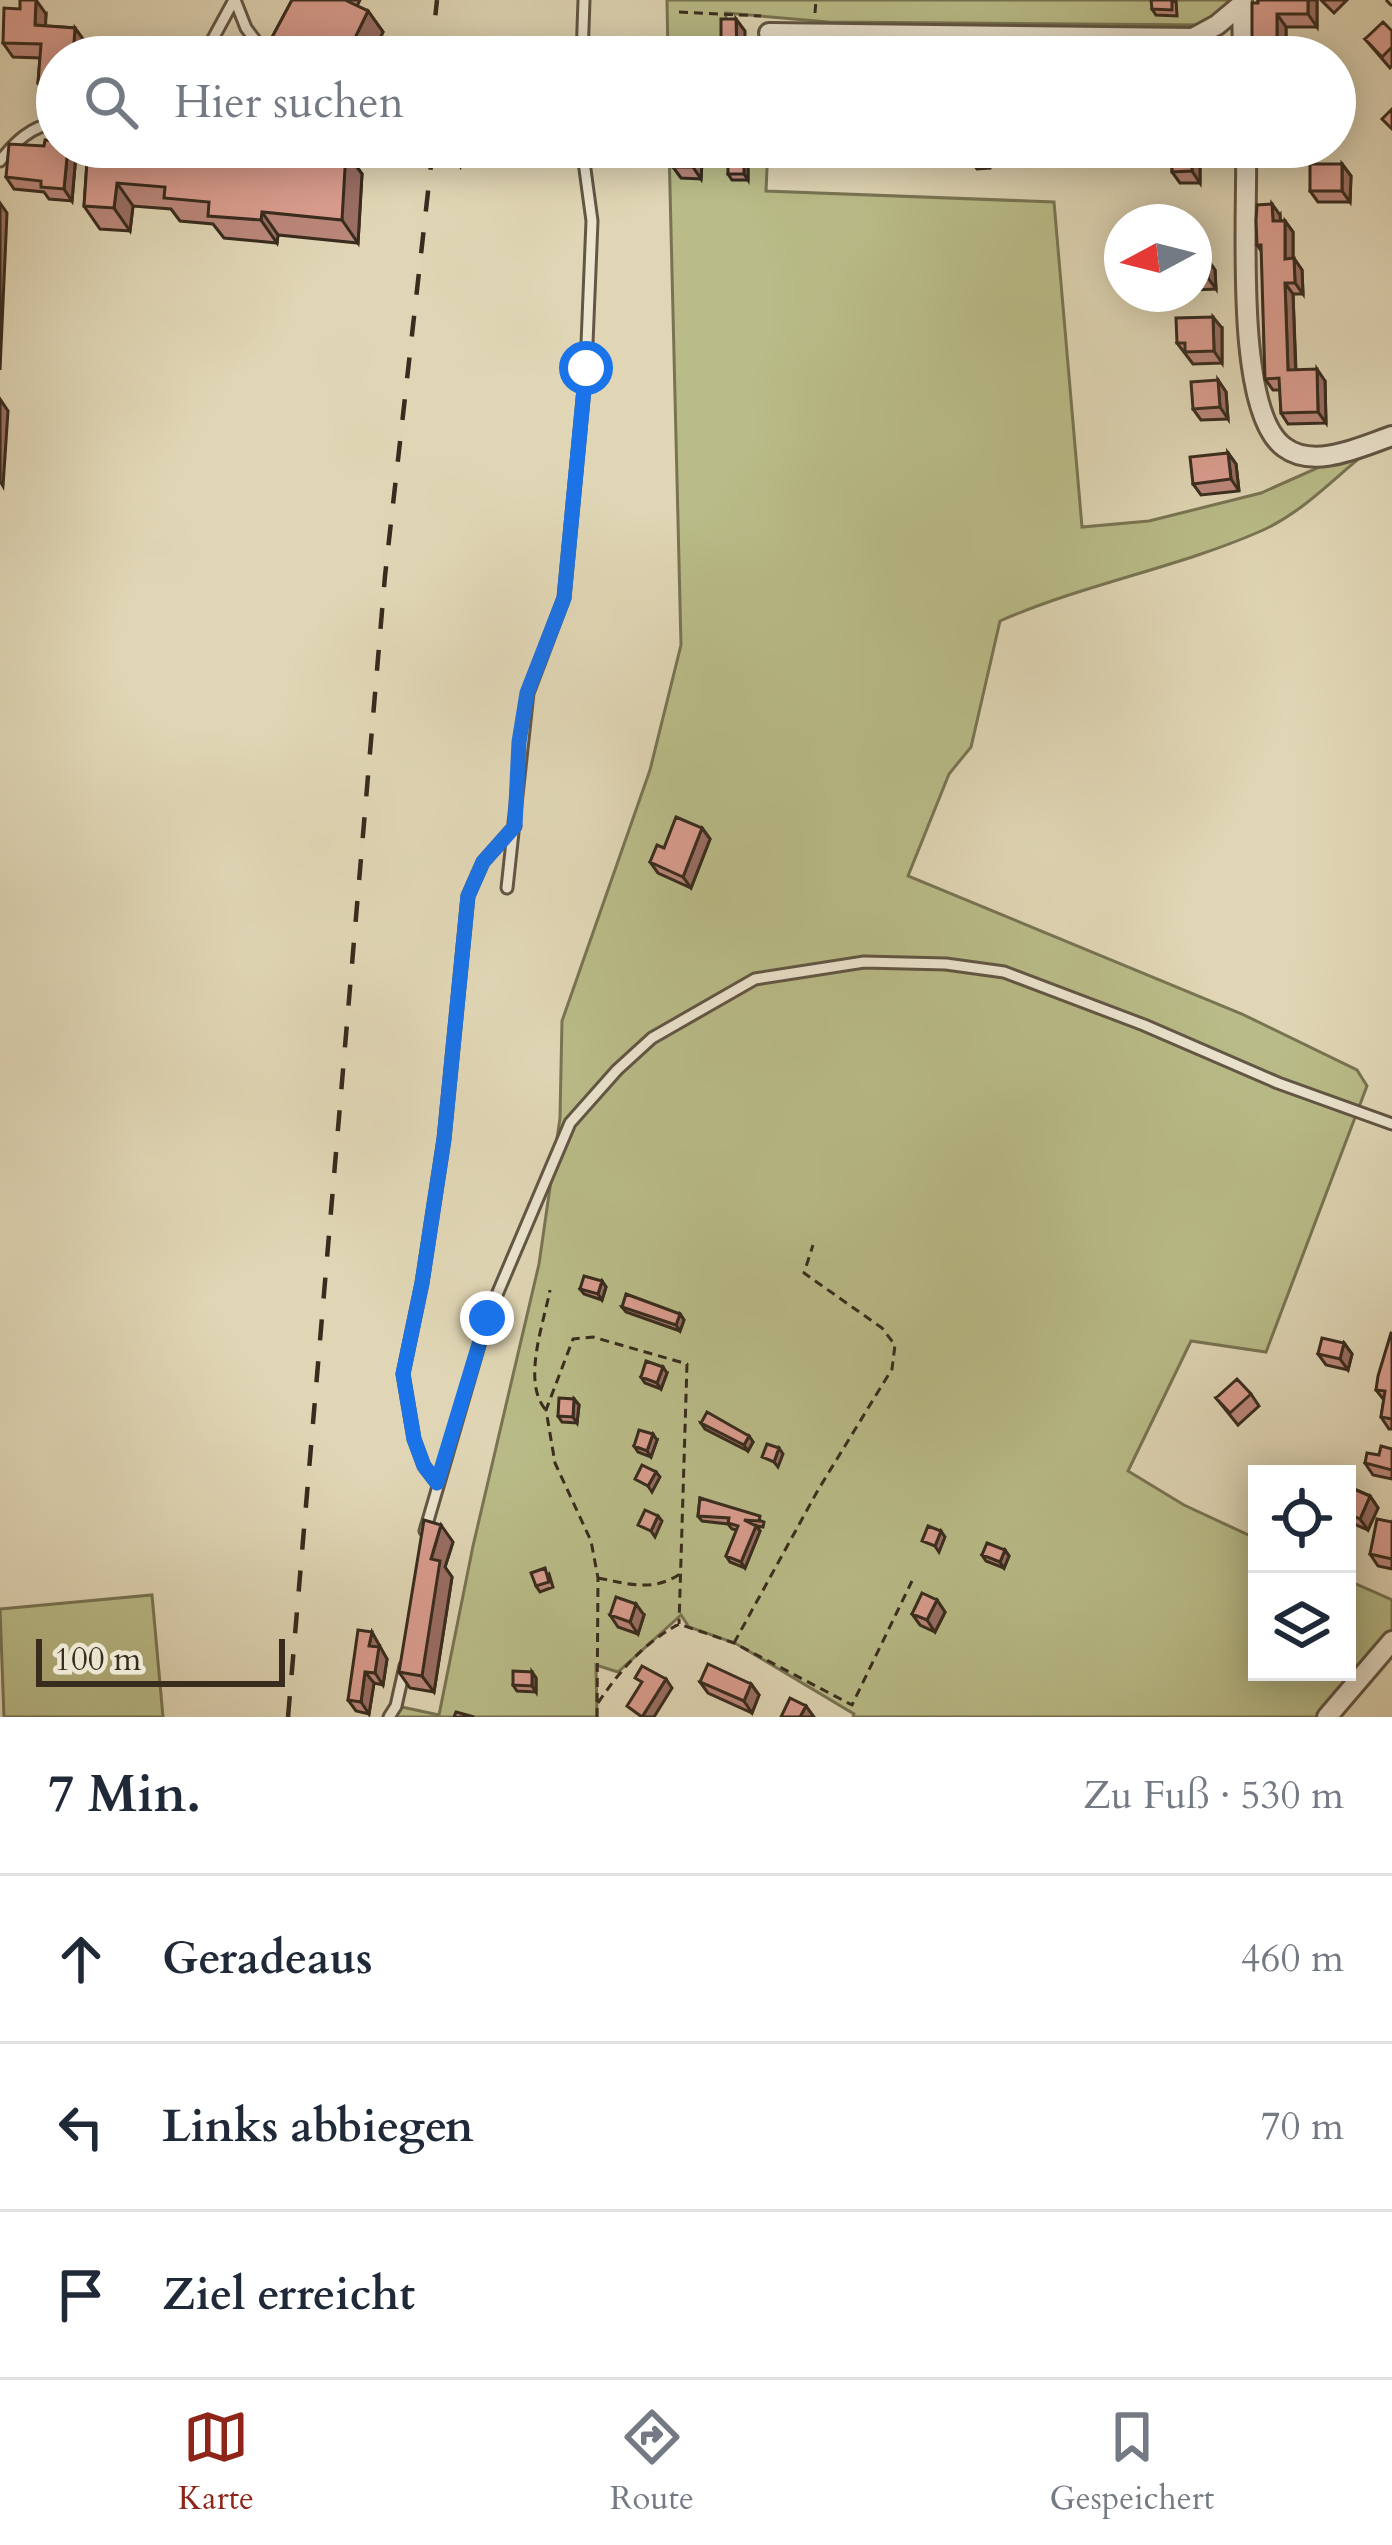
<!DOCTYPE html>
<html lang="de">
<head>
<meta charset="utf-8">
<style>
  :root { --surface:#fff; --page:#f2f2f3; --text:#1f2937; --muted:#747a83; --line:#e0e1e3; --accent:#8f2418 }
  body { margin:0; font-family:Cardo,serif; background:var(--page); color:var(--text) }
  .controls { position:absolute; right:36px; bottom:36px; display:grid; overflow:hidden; border-radius:0px; box-shadow:0 6px 30px #0003 }
  .controls button { width:108px; height:108px; display:grid; place-items:center; padding:0; border:0; border-bottom:3px solid var(--line); background:var(--surface); color:var(--text); font:60px sans-serif }
  .compass { position:absolute; left:1104px; top:204px; width:108px; height:108px; border-radius:50%; background:var(--surface); box-shadow:0 6px 30px #0003; rotate:263deg }
  .scale { position:absolute; left:36px; bottom:30px; width:249px; box-sizing:border-box; padding-left:12px; border:6px solid #382c1e; border-top:0; font-size:33px; line-height:42px; white-space:nowrap; color:#382c1e; -webkit-text-stroke:9px #ebe4cf; paint-order:stroke }
  .stop { position:absolute; width:36px; height:36px; margin:-27px; border:9px solid #1a73e8; border-radius:50%; background:#fff }
  .stop.end { background:#1a73e8; border-color:#fff; box-shadow:0 3px 12px #0008 }
  .list { margin:0; padding:0; list-style:none }
  h2 { display:flex; justify-content:space-between; align-items:center; height:156px; margin:0; padding:0 48px; font-size:51px }
  h2 small { font-size:39px; font-weight:400; color:var(--muted) }
  .list li { display:grid; grid-template-columns:78px 1fr auto; gap:36px; align-items:center; box-sizing:border-box; height:168px; padding:0 48px; border-top:3px solid var(--line) }
  .list b { display:block; font-size:45px; white-space:nowrap }
  .list em { font-size:39px; font-style:normal; color:var(--muted) }
  .icon { flex:none; width:66px; height:66px; fill:none; stroke:currentColor; stroke-width:2; stroke-linecap:round; stroke-linejoin:round }
  .map { position:relative; flex:none; width:1392px; height:1717px; overflow:hidden }
  .search { position:absolute; background:var(--surface); box-shadow:0 6px 30px #0003; left:36px; right:36px; top:36px; height:132px; display:flex; align-items:center; gap:30px; box-sizing:border-box; padding:0 42px; border-radius:66px; color:var(--muted); font-size:45px }
  .sheet { height:660px; background:var(--surface) }
  nav { display:flex; justify-content:space-around; align-items:center; box-sizing:border-box; height:168px; border-top:3px solid var(--line); background:var(--surface); font-size:33px; color:var(--muted) }
  nav a { display:grid; justify-items:center; gap:6px }
  nav .on { color:var(--accent) }
  .map>svg:first-child { display:block }
  .green { fill:#b9bc88; stroke:#787453; stroke-width:3 }
  .lines { fill:none; stroke-linecap:round; stroke-linejoin:round }
  .lane-casing { stroke:#625644; stroke-width:15 }
  .street-casing { stroke:#625644; stroke-width:24 }
  .path { stroke:#382c1e; stroke-width:3; stroke-dasharray:9 6; stroke-linecap:butt }
  .lane { stroke:#ebe4cf; stroke-width:9 }
  .street { stroke:#ebe4cf; stroke-width:18 }
  .rail { stroke:#382c1e; stroke-width:4.5; stroke-dasharray:21 21; stroke-linecap:butt }
  .wall { fill:#bb877b; stroke:#382c1e; stroke-width:3 }
  .shaded-wall { fill:#996e64; stroke:#382c1e; stroke-width:3 }
  .building { fill:#da9d8f; stroke:#382c1e; stroke-width:3 }
  .route { stroke:#1a73e8; stroke-width:15 }
</style>
</head>
<body>
<div class="map">
<svg width="1392" height="1717" viewBox="0 0 1392 1717">
  <rect width="100%" height="100%" fill="#e0d6b5"/>
  <filter id="stains"><feTurbulence type="fractalNoise" baseFrequency=".00167" numOctaves="4"/><feColorMatrix values="0 0 0 0 .2 0 0 0 0 .09 0 0 0 0 .02 0 0 0 .5 -.17"/></filter>
  <radialGradient id="worn" r=".72"><stop offset=".6" stop-color="#630" stop-opacity="0"/><stop offset="1" stop-color="#630" stop-opacity=".3"/></radialGradient>
  <path class="green" d="M 667,0 L 1234,0 L 1208,25 L 828,22 L 726,13 L 725,57 L 668,57 Z
    M 669,147 L 768,147 L 766,191 L 1054,202 L 1082,527 L 1149,521 L 1261,493 L 1387,437 C 1344,466 1309,510 1261,531 C 1177,568 1084,584 1000,621 L 971,747 L 949,774 L 908,876 L 1242,1014 L 1357,1070 L 1367,1086 L 1266,1352 L 1191,1341 L 1128,1471 L 1184,1505 L 1257,1539 L 1257,1672 L 1347,1672 L 1347,1580 L 1392,1600 L 1392,1640 L 1326,1717 L 853,1717 L 854,1714 L 735,1643 L 689,1627 L 681,1615 L 618,1672 L 596,1665 L 597,1717 L 390,1717 L 397,1706 L 439,1715 L 473,1546 L 539,1264 L 560,1118 L 562,1021 L 650,770 L 681,645 Z
    M 152,1595 L 163,1717 L 4,1717 L 0,1609 Z"/>
  <g class="lines">
    <defs>
      <path id="lane" d="M 235,0 L 246,28 L 268,57
        M 203,57 L 234,0
        M 582,57 L 584,0
        M 0,161 C 15,142 32,125 57,123
        M 507,888 L 528,693 L 564,598 L 586,368 L 592,221 L 582,147
        M 437,1483 L 424,1466 L 414,1439 L 403,1374 L 422,1283 L 444,1139 L 468,896 L 483,862 L 515,826
        M 425,1531 L 487,1318 L 570,1123 L 617,1070 L 652,1038 L 755,979 L 864,962 L 946,964 L 1004,972 L 1144,1025 L 1278,1083 L 1392,1124
        M 389,1717 L 396,1706 L 405,1666"/>
      <path id="street" d="M 1242,0 L 1243,57
        M 769,33 L 1193,38 L 1217,25 L 1242,4
        M 1246,147 C 1248,211 1233,410 1284,447 C 1314,470 1362,446 1392,436
        M 1327,1717 L 1392,1641"/>
    </defs>
    <use href="#lane" class="lane-casing"/>
    <use href="#street" class="street-casing"/>
    <path class="path" d="M 1386,0 L 1392,6
      M 679,12 L 761,16
      M 815,13 L 816,0
      M 545,1409 C 522,1381 544,1322 550,1290
      M 598,1578 C 629,1584 653,1592 680,1574
      M 734,1643 L 818,1490 L 892,1369 L 895,1345 L 882,1328 L 804,1273 L 813,1245
      M 598,1703 C 620,1670 644,1643 679,1624 L 734,1643 L 852,1705 L 912,1581
      M 597,1717 L 598,1578 L 591,1541 L 555,1463 L 546,1410 L 573,1339 L 593,1337 L 687,1364 L 679,1624"/>
    <use href="#lane" class="lane"/>
    <use href="#street" class="street"/>
    <path class="rail" d="M 431,57 L 437,0
      M 288,1717 L 385,576 L 433,147"/>
  </g>
  <path class="wall" d="M 292,0 L 360,0 L 357,6 L 368,11 L 383,32 L 373,53 L 376,57 L 279,57 L 269,43 Z
    M 1176,0 L 1177,16 L 1156,15 L 1152,9 Z
    M 1258,0 L 1317,0 L 1317,27 L 1286,27 L 1286,57 L 1252,57 Z
    M 1321,0 L 1347,0 L 1334,13 Z
    M 46,14 L 45,26 L 75,28 L 85,42 L 57,57 L 57,98 L 48,97 L 38,83 L 40,58 L 13,57 L 3,43 Z
    M 1392,31 L 1392,66 L 1390,68 L 1365,39 Z
    M 57,147 L 71,147 L 76,154 L 72,201 L 49,199 L 44,192 L 14,189 L 6,177 Z
    M 88,147 L 347,147 L 346,152 L 362,174 L 358,243 L 278,235 L 277,243 L 224,238 L 213,224 L 180,221 L 171,209 L 133,206 L 130,231 L 100,229 L 84,206 Z
    M 462,147 L 460,166 L 438,164 L 429,152 Z
    M 1068,147 L 1069,162 L 1056,162 L 1052,156 Z
    M 1126,147 L 1192,147 L 1200,158 L 1200,183 L 1180,183 L 1172,172 L 1172,154 L 1132,156 Z
    M 990,154 L 990,168 L 977,169 L 973,163 Z
    M 744,157 L 748,163 L 748,180 L 732,180 L 728,174 Z
    M 702,162 L 701,179 L 681,178 L 673,167 Z
    M 1342,164 L 1351,176 L 1350,202 L 1318,202 L 1310,191 Z
    M 1280,215 L 1280,221 L 1285,221 L 1293,232 L 1293,258 L 1302,270 L 1303,294 L 1293,294 L 1296,370 L 1325,381 L 1326,423 L 1288,424 L 1281,413 L 1280,390 L 1273,390 L 1265,379 L 1262,252 L 1257,245 Z
    M 1194,245 L 1215,270 L 1216,289 L 1194,290 Z
    M 1222,328 L 1222,363 L 1193,364 L 1177,343 Z
    M 1218,380 L 1226,392 L 1228,419 L 1201,420 L 1193,409 Z
    M 1228,453 L 1236,464 L 1239,491 L 1201,495 L 1193,484 Z
    M 702,828 L 710,839 L 691,888 L 658,873 L 650,862 L 664,848 Z
    M 602,1281 L 606,1287 L 602,1300 L 584,1294 L 580,1289 Z
    M 622,1307 L 680,1314 L 684,1320 L 680,1331 L 626,1312 Z
    M 1392,1333 L 1392,1429 L 1389,1429 L 1381,1417 L 1384,1400 L 1376,1390 Z
    M 1344,1343 L 1352,1354 L 1348,1370 L 1326,1365 L 1318,1354 Z
    M 667,1373 L 661,1389 L 645,1383 L 641,1377 Z
    M 1251,1394 L 1259,1406 L 1238,1425 L 1216,1398 Z
    M 574,1399 L 579,1405 L 577,1423 L 562,1422 L 558,1416 Z
    M 701,1423 L 749,1436 L 753,1442 L 748,1451 L 705,1429 Z
    M 657,1440 L 651,1457 L 638,1452 L 634,1446 Z
    M 1392,1449 L 1392,1479 L 1373,1475 L 1365,1463 Z
    M 1347,1486 L 1370,1496 L 1378,1508 L 1368,1530 L 1347,1521 Z
    M 700,1498 L 764,1522 L 763,1527 L 757,1526 L 760,1531 L 745,1568 L 730,1562 L 726,1556 L 737,1530 L 732,1529 L 728,1524 L 702,1521 L 698,1516 Z
    M 1392,1522 L 1392,1569 L 1378,1566 L 1370,1554 Z
    M 453,1542 L 445,1567 L 452,1577 L 434,1692 L 410,1688 L 399,1672 Z
    M 1005,1550 L 1009,1556 L 1004,1568 L 986,1561 L 982,1555 Z
    M 549,1574 L 553,1587 L 540,1592 L 536,1586 Z
    M 937,1600 L 945,1612 L 935,1632 L 920,1625 L 912,1614 Z
    M 610,1615 L 644,1615 L 638,1634 L 618,1627 Z
    M 380,1644 L 379,1647 L 387,1659 L 383,1685 L 374,1683 L 369,1714 L 356,1711 L 348,1700 Z
    M 532,1672 L 536,1678 L 536,1692 L 517,1691 L 513,1685 Z
    M 700,1682 L 751,1684 L 759,1695 L 752,1713 L 708,1693 Z"/>
  <path class="shaded-wall" d="M 36,0 L 46,14 L 45,39 L 35,25 Z
    M 1308,0 L 1317,0 L 1317,27 L 1308,14 Z
    M 368,11 L 383,32 L 373,53 L 376,57 L 356,57 L 350,48 Z
    M 1277,14 L 1286,27 L 1286,57 L 1277,57 Z
    M 736,19 L 745,31 L 745,57 L 737,57 Z
    M 75,28 L 85,42 L 84,57 L 73,57 Z
    M 311,47 L 318,57 L 305,57 Z
    M 68,147 L 71,147 L 76,154 L 72,201 L 64,189 Z
    M 329,147 L 347,147 L 346,152 L 362,174 L 358,243 L 342,220 Z
    M 452,147 L 462,147 L 460,166 L 452,154 Z
    M 1192,147 L 1200,158 L 1200,183 L 1192,171 Z
    M 694,150 L 702,162 L 701,179 L 693,167 Z
    M 744,157 L 748,163 L 748,180 L 744,174 Z
    M 1342,164 L 1351,176 L 1350,202 L 1342,191 Z
    M 117,183 L 133,206 L 130,231 L 114,208 Z
    M 0,203 L 7,213 L 0,370 Z
    M 1272,204 L 1280,215 L 1281,232 L 1273,221 Z
    M 262,212 L 278,235 L 277,243 L 261,220 Z
    M 1285,221 L 1293,232 L 1293,270 L 1285,259 Z
    M 1207,258 L 1215,270 L 1216,289 L 1208,278 Z
    M 1294,258 L 1302,270 L 1303,294 L 1295,283 Z
    M 1285,283 L 1293,294 L 1296,382 L 1288,370 Z
    M 1213,317 L 1222,328 L 1222,363 L 1214,351 Z
    M 1317,369 L 1325,381 L 1326,423 L 1318,412 Z
    M 1218,380 L 1226,392 L 1228,419 L 1220,407 Z
    M 0,399 L 8,411 L 3,486 L 0,481 Z
    M 1228,453 L 1236,464 L 1239,491 L 1231,479 Z
    M 702,828 L 710,839 L 691,888 L 683,877 Z
    M 602,1281 L 606,1287 L 602,1300 L 598,1294 Z
    M 680,1314 L 684,1320 L 680,1331 L 676,1325 Z
    M 1344,1343 L 1352,1354 L 1348,1370 L 1340,1359 Z
    M 663,1367 L 667,1373 L 661,1389 L 657,1383 Z
    M 574,1399 L 579,1405 L 577,1423 L 573,1417 Z
    M 653,1434 L 657,1440 L 651,1457 L 647,1451 Z
    M 749,1436 L 753,1442 L 748,1451 L 744,1445 Z
    M 779,1448 L 783,1454 L 778,1467 L 774,1462 Z
    M 656,1472 L 660,1477 L 652,1492 L 648,1486 Z
    M 1370,1496 L 1378,1508 L 1368,1530 L 1360,1519 Z
    M 658,1516 L 662,1521 L 655,1537 L 651,1531 Z
    M 441,1525 L 453,1542 L 445,1567 L 452,1577 L 434,1692 L 422,1676 L 431,1559 Z
    M 756,1526 L 760,1531 L 745,1568 L 741,1562 Z
    M 941,1531 L 945,1537 L 939,1552 L 935,1546 Z
    M 1005,1550 L 1009,1556 L 1004,1568 L 1000,1562 Z
    M 937,1600 L 945,1612 L 935,1632 L 927,1620 Z
    M 636,1604 L 644,1615 L 638,1634 L 630,1622 Z
    M 372,1632 L 387,1659 L 383,1685 L 375,1673 L 369,1646 Z
    M 365,1672 L 374,1683 L 369,1714 L 361,1702 Z
    M 532,1672 L 536,1678 L 536,1692 L 532,1686 Z
    M 666,1679 L 672,1688 L 654,1717 L 642,1717 Z
    M 751,1684 L 759,1695 L 752,1713 L 744,1701 Z
    M 806,1706 L 814,1717 L 800,1717 Z"/>
  <path class="building" d="M 20,0 L 36,0 L 35,25 L 75,28 L 73,57 L 57,57 L 57,84 L 38,83 L 41,44 L 3,43 L 4,8 L 20,9 Z
    M 292,0 L 345,0 L 368,11 L 350,48 L 370,49 L 370,57 L 329,57 L 311,47 L 305,57 L 296,57 L 269,43 Z
    M 1151,0 L 1172,0 L 1172,10 L 1152,9 Z
    M 1258,0 L 1308,0 L 1308,14 L 1277,14 L 1277,57 L 1290,57 L 1252,57 L 1252,3 L 1258,3 Z
    M 721,19 L 736,19 L 737,57 L 721,57 Z
    M 1383,22 L 1392,31 L 1392,47 L 1382,57 L 1365,39 Z
    M 786,46 L 1222,47 L 1227,57 L 786,57 Z
    M 1392,109 L 1392,129 L 1382,119 Z
    M 45,140 L 57,141 L 57,147 L 68,147 L 64,189 L 41,187 L 41,181 L 6,177 L 9,144 L 44,146 Z
    M 88,147 L 329,147 L 328,150 L 346,151 L 342,220 L 262,212 L 261,220 L 208,216 L 209,202 L 164,198 L 165,187 L 117,183 L 114,208 L 84,206 Z
    M 430,147 L 452,147 L 452,154 L 429,152 Z
    M 1051,147 L 1064,147 L 1064,156 L 1052,156 Z
    M 1172,147 L 1191,147 L 1192,171 L 1172,172 Z
    M 673,149 L 694,150 L 693,167 L 673,167 Z
    M 973,149 L 986,149 L 986,163 L 973,163 Z
    M 744,157 L 744,174 L 728,174 L 728,158 Z
    M 1310,164 L 1342,164 L 1342,191 L 1310,191 Z
    M 1272,204 L 1273,221 L 1285,221 L 1285,259 L 1294,258 L 1295,283 L 1285,283 L 1288,370 L 1317,369 L 1318,412 L 1281,413 L 1279,378 L 1265,379 L 1261,245 L 1257,245 L 1256,221 L 1257,205 Z
    M 1194,245 L 1207,258 L 1208,278 L 1194,279 Z
    M 1213,317 L 1214,351 L 1185,352 L 1185,343 L 1177,343 L 1176,318 Z
    M 1218,380 L 1220,407 L 1193,409 L 1191,382 Z
    M 1228,453 L 1231,479 L 1193,484 L 1190,457 Z
    M 676,817 L 702,828 L 683,877 L 650,862 L 657,845 L 664,848 Z
    M 584,1276 L 602,1281 L 598,1294 L 580,1289 Z
    M 626,1294 L 680,1314 L 676,1325 L 622,1307 Z
    M 1391,1333 L 1392,1333 L 1392,1419 L 1381,1417 L 1385,1391 L 1376,1390 L 1378,1376 Z
    M 1322,1338 L 1344,1343 L 1340,1359 L 1318,1354 Z
    M 646,1361 L 663,1367 L 657,1383 L 641,1377 Z
    M 1237,1379 L 1251,1394 L 1230,1413 L 1216,1398 Z
    M 559,1398 L 574,1399 L 573,1417 L 558,1416 Z
    M 707,1412 L 749,1436 L 744,1445 L 701,1423 Z
    M 639,1430 L 653,1434 L 647,1451 L 634,1446 Z
    M 767,1444 L 779,1448 L 774,1462 L 762,1457 Z
    M 1381,1446 L 1392,1449 L 1392,1470 L 1365,1463 L 1367,1453 L 1379,1455 Z
    M 642,1465 L 656,1472 L 648,1486 L 635,1479 Z
    M 1347,1486 L 1370,1496 L 1360,1519 L 1347,1513 Z
    M 700,1498 L 760,1516 L 759,1521 L 744,1520 L 756,1526 L 741,1562 L 726,1556 L 738,1526 L 728,1523 L 729,1518 L 698,1516 Z
    M 645,1510 L 658,1516 L 651,1531 L 638,1525 Z
    M 1377,1519 L 1392,1522 L 1392,1559 L 1370,1554 Z
    M 424,1520 L 441,1525 L 431,1559 L 440,1561 L 422,1676 L 399,1672 Z
    M 928,1526 L 941,1531 L 935,1546 L 922,1541 Z
    M 987,1543 L 1005,1550 L 1000,1562 L 982,1555 Z
    M 545,1568 L 549,1582 L 536,1586 L 531,1573 Z
    M 922,1593 L 937,1600 L 927,1620 L 912,1614 Z
    M 616,1597 L 636,1604 L 630,1622 L 610,1615 Z
    M 358,1630 L 372,1632 L 369,1646 L 379,1647 L 375,1673 L 365,1672 L 361,1702 L 348,1700 Z
    M 708,1664 L 751,1684 L 744,1701 L 700,1682 Z
    M 642,1666 L 666,1679 L 642,1717 L 627,1706 L 642,1682 L 635,1678 Z
    M 513,1671 L 532,1672 L 532,1686 L 513,1685 Z
    M 790,1698 L 806,1706 L 800,1717 L 781,1717 Z
    M 456,1712 L 474,1717 L 454,1717 Z"/>
  <g class="lines">
    <path class="route" d="M 487,1318 L 437,1483 L 424,1466 L 414,1439 L 403,1374 L 422,1283 L 444,1139 L 468,896 L 483,862 L 515,826 L 519,742 L 527,693 L 564,598 L 586,368"/>
  </g>
  <rect width="100%" height="100%" filter="url(#stains)"/>
  <rect width="100%" height="100%" fill="url(#worn)"/>
</svg>
<div class="controls">
<button><svg class="icon" aria-label="locate" viewBox="0 0 24 24"><circle cx="12" cy="12" r="6"/><path d="M12 2v4M12 18v4M2 12h4M18 12h4"/></svg></button>
<button><svg class="icon" aria-label="layers" viewBox="0 0 24 24"><path d="M12 4l9 5-9 5-9-5zM3 14l9 5 9-5"/></svg></button>
</div>
<svg class="compass" viewBox="-18 -18 36 36"><path d="M0-13l5 13h-10z" fill="#e53935"/><path d="M0 13l5-13h-10z" fill="#747a83"/></svg>
<div class="scale">100 m</div>
<div class="stop" style="left:586px;top:368px"></div>
<div class="stop end" style="left:487px;top:1318px"></div>
<div class="search"><svg class="icon" aria-label="search" viewBox="0 0 24 24"><circle cx="10" cy="10" r="6"/><path d="M15 15l6 6"/></svg>Hier suchen</div>
</div>
<section class="sheet">
<h2>7 Min.<small>Zu Fuß · 530 m</small></h2>
<ul class="list">
<li><svg class="icon" aria-label="ahead" viewBox="0 0 24 24"><path d="M12 20V5M6 11l6-6 6 6"/></svg><div><b>Geradeaus</b></div><em>460 m</em></li>
<li><svg class="icon" aria-label="left" viewBox="0 0 24 24"><path d="M17 20v-9H6M10 6l-5 5 5 5"/></svg><div><b>Links abbiegen</b></div><em>70 m</em></li>
<li><svg class="icon" aria-label="arrive" viewBox="0 0 24 24"><path d="M6 21V4h12l-3 4 3 4H6"/></svg><div><b>Ziel erreicht</b></div></li>
</ul>
</section>
<nav>
<a class="on"><svg class="icon" aria-label="map" viewBox="0 0 24 24"><path d="M3 6l6-2 6 2 6-2v14l-6 2-6-2-6 2zM9 4v14M15 6v14"/></svg>Karte</a>
<a><svg class="icon" aria-label="directions" viewBox="0 0 24 24"><path d="M12 3l9 9-9 9-9-9zM9 14v-3h6M13 9l2 2-2 2"/></svg>Route</a>
<a><svg class="icon" aria-label="saved" viewBox="0 0 24 24"><path d="M7 4h10v16l-5-4-5 4z"/></svg>Gespeichert</a>
</nav>
</body>
</html>
